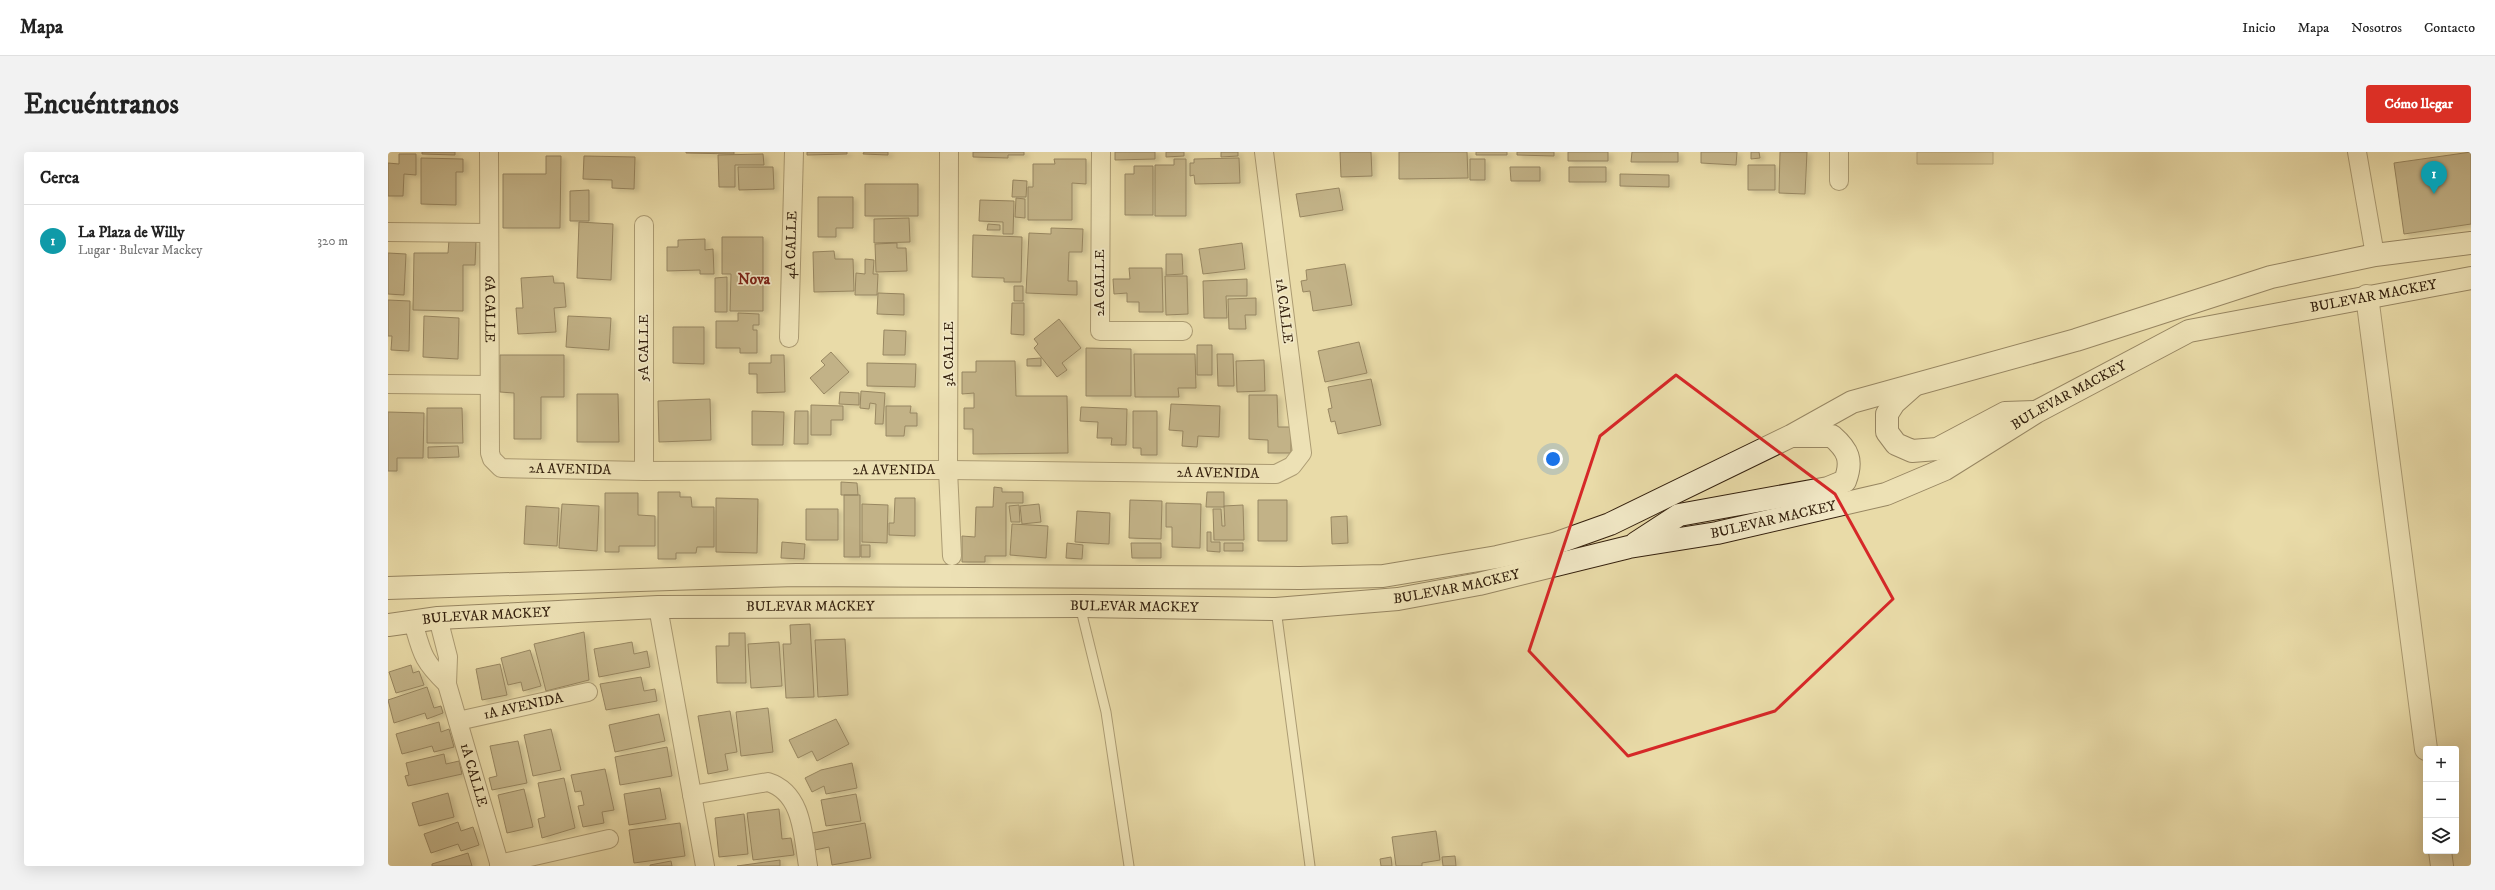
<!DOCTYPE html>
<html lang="es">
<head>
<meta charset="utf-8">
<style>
  :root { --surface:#fff; --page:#f2f2f2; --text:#222; --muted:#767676; --line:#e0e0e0; --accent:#d93025 }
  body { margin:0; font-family:"IM FELL DW Pica",serif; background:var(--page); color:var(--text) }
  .controls { position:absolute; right:12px; bottom:12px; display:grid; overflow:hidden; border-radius:4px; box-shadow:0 4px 16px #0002 }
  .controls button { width:36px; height:36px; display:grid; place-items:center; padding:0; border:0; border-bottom:1px solid var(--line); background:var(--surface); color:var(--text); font:20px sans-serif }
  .you { position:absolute; left:1165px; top:307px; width:14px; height:14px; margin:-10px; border:3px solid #fff; border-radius:50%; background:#1a73e8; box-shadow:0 0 0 6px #1a73e833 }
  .badge { display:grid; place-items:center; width:26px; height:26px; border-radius:50%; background:var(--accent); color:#fff; font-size:13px; font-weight:700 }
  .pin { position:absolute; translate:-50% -33px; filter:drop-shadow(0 1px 2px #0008) }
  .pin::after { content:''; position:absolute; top:21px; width:14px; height:12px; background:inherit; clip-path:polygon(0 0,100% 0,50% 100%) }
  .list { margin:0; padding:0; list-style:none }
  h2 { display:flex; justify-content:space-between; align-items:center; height:52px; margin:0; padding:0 16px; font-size:17px }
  h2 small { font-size:13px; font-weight:400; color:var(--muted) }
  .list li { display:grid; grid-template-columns:26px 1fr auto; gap:12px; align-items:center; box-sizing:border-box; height:72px; padding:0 16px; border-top:1px solid var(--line) }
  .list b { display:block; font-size:15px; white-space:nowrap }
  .list p { margin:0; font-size:13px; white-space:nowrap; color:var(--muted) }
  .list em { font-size:13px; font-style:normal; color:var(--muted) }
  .icon { flex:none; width:22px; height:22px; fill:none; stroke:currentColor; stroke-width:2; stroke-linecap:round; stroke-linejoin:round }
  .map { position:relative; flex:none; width:2083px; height:714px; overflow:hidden; border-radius:4px }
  header { display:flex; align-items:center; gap:24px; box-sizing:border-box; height:56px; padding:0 20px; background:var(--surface); border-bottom:1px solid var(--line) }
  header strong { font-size:19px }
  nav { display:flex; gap:22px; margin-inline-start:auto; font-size:14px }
  .intro { display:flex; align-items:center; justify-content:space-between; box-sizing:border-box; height:96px; padding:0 24px }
  h1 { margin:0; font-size:28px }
  .button { padding:10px 18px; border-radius:4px; background:var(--accent); color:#fff; font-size:14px; font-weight:700 }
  main { display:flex; gap:24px; padding:0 24px }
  aside { flex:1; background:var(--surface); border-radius:4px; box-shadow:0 4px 16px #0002 }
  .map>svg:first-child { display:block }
  .green { fill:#cabb8e; stroke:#806e4e }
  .building { fill:#93825e; stroke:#35210e; filter:url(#shadow) }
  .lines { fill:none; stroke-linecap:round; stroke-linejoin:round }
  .service-casing { stroke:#625034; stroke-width:11 }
  .minor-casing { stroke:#625034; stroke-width:20 }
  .tertiary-casing { stroke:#625034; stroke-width:24 }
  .secondary-casing { stroke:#35210e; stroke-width:24 }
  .service { stroke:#f1e8c6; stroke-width:9 }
  .minor { stroke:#f1e8c6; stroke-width:18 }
  .tertiary { stroke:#f1e8c6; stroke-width:22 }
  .secondary { stroke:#f1e8c6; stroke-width:22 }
  .marked { fill:none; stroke:#d62828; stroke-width:3; stroke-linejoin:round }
  .labels { text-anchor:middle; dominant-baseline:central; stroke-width:3.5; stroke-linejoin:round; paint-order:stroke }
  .street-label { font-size:14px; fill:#35210e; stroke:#f1e8c6 }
  .neighbourhood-label { font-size:15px; font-weight:bold; fill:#7a1f14; stroke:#f1e8c6 }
</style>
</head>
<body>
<header>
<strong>Mapa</strong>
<nav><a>Inicio</a><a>Mapa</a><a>Nosotros</a><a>Contacto</a></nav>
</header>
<div class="intro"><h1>Encuéntranos</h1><a class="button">Cómo llegar</a></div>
<main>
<aside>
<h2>Cerca<small></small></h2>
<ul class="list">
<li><span class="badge" style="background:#0f9aa8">1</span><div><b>La Plaza de Willy</b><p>Lugar · Bulevar Mackey</p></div><em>320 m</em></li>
</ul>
</aside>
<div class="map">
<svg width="2083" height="714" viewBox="0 0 2083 714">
  <defs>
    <filter id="shadow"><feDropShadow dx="4.5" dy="2.5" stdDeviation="2" flood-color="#0004"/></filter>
  </defs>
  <rect width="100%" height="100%" fill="#e9dba8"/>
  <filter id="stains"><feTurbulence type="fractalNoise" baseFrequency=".005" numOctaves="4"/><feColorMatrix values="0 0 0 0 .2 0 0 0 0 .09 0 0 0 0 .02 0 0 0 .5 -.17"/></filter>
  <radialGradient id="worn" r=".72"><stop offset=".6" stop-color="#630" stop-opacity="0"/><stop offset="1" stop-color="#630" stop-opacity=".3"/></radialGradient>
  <path class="green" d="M 1529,0 L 1605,0 L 1605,12 L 1529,12 Z"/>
  <path class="building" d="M 34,0 L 67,0 L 67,3 L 34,2 Z
    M 298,0 L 346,0 L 346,2 L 298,1 Z
    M 419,0 L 459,0 L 459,2 L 419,3 Z
    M 476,0 L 500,0 L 500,3 L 475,2 Z
    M 585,0 L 636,0 L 636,3 L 620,3 L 620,6 L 585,5 Z
    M 727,0 L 767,0 L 767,7 L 727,8 Z
    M 778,0 L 796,0 L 796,4 L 778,5 Z
    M 833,0 L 850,0 L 850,4 L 833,5 Z
    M 952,0 L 983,0 L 984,24 L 953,25 Z
    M 1011,0 L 1079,0 L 1080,26 L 1011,27 Z
    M 1088,0 L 1119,0 L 1119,3 L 1088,3 Z
    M 1129,0 L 1166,0 L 1166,4 L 1129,3 Z
    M 1180,0 L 1220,0 L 1220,9 L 1180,9 Z
    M 1244,0 L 1290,0 L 1290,10 L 1243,10 Z
    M 1313,0 L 1349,0 L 1348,13 L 1313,11 Z
    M 1363,0 L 1371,0 L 1372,6 L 1363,7 Z
    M 1392,0 L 1419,0 L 1417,42 L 1391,41 Z
    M 2083,0 L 2083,72 L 2016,82 L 2006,11 Z
    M 11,2 L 28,2 L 28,23 L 16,22 L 15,44 L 0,44 L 0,11 L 11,12 Z
    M 375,2 L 376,13 L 347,13 L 347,35 L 331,35 L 330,3 Z
    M 158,4 L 173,4 L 172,76 L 115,76 L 115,22 L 158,22 Z
    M 196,4 L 247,5 L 246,37 L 224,36 L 224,28 L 195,27 Z
    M 33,6 L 75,7 L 75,20 L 68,20 L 68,53 L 33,52 Z
    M 851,6 L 852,31 L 807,32 L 806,23 L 802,24 L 802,11 L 806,11 L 806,7 Z
    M 666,7 L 698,7 L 698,32 L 684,31 L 684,68 L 640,68 L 640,35 L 645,35 L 645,12 L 667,12 Z
    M 786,7 L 798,7 L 798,64 L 767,64 L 767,13 L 786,13 Z
    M 1082,7 L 1097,7 L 1097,28 L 1082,28 Z
    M 1360,13 L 1387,13 L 1387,38 L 1360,38 Z
    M 746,14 L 765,14 L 765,63 L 737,63 L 737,22 L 746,22 Z
    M 350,15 L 385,15 L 386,37 L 351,38 Z
    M 1122,15 L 1152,15 L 1152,29 L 1123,29 Z
    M 1181,15 L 1218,15 L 1218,30 L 1181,30 Z
    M 1232,22 L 1281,23 L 1281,35 L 1232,34 Z
    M 625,28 L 639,29 L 638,45 L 624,45 Z
    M 477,32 L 530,32 L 530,64 L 477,64 Z
    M 951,36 L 955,58 L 912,65 L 908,42 Z
    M 201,38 L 201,69 L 182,69 L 182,39 Z
    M 430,45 L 465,45 L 465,76 L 448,76 L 448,85 L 430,85 Z
    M 628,46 L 637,47 L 637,66 L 627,65 Z
    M 592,48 L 626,49 L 625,82 L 615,82 L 615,70 L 591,69 Z
    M 521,66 L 522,90 L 486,91 L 486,67 Z
    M 191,70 L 225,72 L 223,128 L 189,126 Z
    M 600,72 L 612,73 L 612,78 L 599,78 Z
    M 663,76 L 695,77 L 694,100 L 681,100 L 680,129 L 689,129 L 689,143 L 638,141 L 641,81 L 663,82 Z
    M 585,83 L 634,85 L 633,130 L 616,130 L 616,126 L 584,125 Z
    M 334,85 L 375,85 L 375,159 L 342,159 L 343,122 L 334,122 Z
    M 317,87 L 317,98 L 325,97 L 326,122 L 312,122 L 312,118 L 279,119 L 279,95 L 290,95 L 290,88 Z
    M 61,88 L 88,89 L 87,113 L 75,113 L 75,159 L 25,158 L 26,101 L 60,101 Z
    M 509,91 L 509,96 L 518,96 L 519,119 L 488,120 L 487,92 Z
    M 854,91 L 857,117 L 815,122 L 811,97 Z
    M 446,99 L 447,107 L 465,107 L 466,139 L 426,140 L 425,100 Z
    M 0,101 L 18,102 L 16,143 L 0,142 Z
    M 778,102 L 794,102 L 795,122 L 778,123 Z
    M 477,107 L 486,108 L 485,122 L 490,122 L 489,143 L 467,143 L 468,121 L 477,122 Z
    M 957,112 L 964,153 L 925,159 L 922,139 L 915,140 L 913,129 L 919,128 L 918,118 Z
    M 741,116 L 774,116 L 775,160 L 751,160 L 751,150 L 739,150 L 739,141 L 726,142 L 725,127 L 742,127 Z
    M 165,124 L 166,131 L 176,131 L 178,155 L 166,156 L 168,180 L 130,182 L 128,156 L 135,156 L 133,126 Z
    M 777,124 L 799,124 L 800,162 L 778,163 Z
    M 339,125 L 339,160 L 327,160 L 327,126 Z
    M 859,127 L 859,144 L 838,144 L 839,166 L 816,166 L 815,129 Z
    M 626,134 L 635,134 L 635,149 L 626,149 Z
    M 490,141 L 516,142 L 516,163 L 489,162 Z
    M 868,146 L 868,163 L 857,163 L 858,177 L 841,177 L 840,147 Z
    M 0,148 L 22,149 L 21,199 L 3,198 L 4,184 L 0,184 Z
    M 624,151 L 636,151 L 636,183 L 623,182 Z
    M 350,161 L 371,162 L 371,173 L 365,173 L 365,178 L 369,178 L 369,201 L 352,201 L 352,196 L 328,196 L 328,169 L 350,169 Z
    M 36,164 L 71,166 L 70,207 L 35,205 Z
    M 180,164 L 223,166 L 221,198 L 178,195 Z
    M 671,167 L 693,196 L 674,211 L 679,218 L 669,225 L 646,196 L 650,192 L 646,187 Z
    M 285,175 L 316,175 L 316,212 L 285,211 Z
    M 496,178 L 518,179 L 517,203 L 495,203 Z
    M 971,190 L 979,221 L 937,230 L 930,199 Z
    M 809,193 L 824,193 L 824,223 L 809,223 Z
    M 698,196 L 743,197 L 743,244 L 698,244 Z
    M 443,200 L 461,220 L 436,242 L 422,226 L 437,213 L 433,209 Z
    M 746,202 L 807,202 L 808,236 L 790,236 L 791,245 L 747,245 Z
    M 829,202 L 845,202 L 846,234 L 830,234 Z
    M 112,203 L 176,203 L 176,245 L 153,245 L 153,287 L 126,287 L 126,241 L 112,240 Z
    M 383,203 L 396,203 L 397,240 L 369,241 L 369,222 L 361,222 L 361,211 L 383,211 Z
    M 653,206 L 653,214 L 639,214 L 639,207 Z
    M 876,208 L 877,239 L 849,240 L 848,209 Z
    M 588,209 L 627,209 L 628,244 L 679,244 L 680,301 L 585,302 L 585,277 L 576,277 L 576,256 L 586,256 L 586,241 L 574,242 L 574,220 L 588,220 Z
    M 479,211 L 528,212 L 527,235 L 479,234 Z
    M 983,227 L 993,273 L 950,282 L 947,269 L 943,270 L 940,257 L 944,256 L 940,235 Z
    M 473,239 L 497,241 L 495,272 L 487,272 L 488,252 L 482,251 L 481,257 L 472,256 Z
    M 452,240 L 471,241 L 471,253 L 451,252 Z
    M 189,242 L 230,242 L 231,290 L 189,290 Z
    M 861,243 L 889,243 L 890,275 L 903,275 L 903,301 L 880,301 L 880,288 L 861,287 Z
    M 322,247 L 323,288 L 271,290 L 270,249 Z
    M 783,252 L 832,254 L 831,285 L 810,284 L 809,295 L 794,294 L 795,279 L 781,278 Z
    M 423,253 L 455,254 L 455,268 L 443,268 L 443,283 L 423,283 Z
    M 498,254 L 523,254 L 522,261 L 529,261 L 529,274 L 517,274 L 516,284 L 498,284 Z
    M 693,255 L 739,257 L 738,293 L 723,293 L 724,286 L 709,286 L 710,270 L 692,269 Z
    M 39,256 L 74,256 L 75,291 L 39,291 Z
    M 364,259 L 396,260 L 395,293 L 364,293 Z
    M 407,259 L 420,259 L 420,292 L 406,292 Z
    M 745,259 L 769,259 L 769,303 L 753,303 L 753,296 L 745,296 Z
    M 0,260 L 36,261 L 35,306 L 9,306 L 9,319 L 0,319 Z
    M 70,294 L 71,305 L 40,306 L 40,295 Z
    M 453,330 L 469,331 L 470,343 L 453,343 Z
    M 606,335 L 614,336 L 614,340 L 635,340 L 635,351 L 618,351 L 618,404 L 597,404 L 597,410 L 574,410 L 574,384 L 587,385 L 588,355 L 605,355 Z
    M 270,340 L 292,340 L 292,345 L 303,345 L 304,355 L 326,355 L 326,395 L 309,395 L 308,401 L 288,401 L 288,407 L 270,407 Z
    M 819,340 L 836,340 L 836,355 L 818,355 Z
    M 217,341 L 250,341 L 250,363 L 267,364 L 267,394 L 231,394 L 231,400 L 217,400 Z
    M 456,343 L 472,343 L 472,405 L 456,405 Z
    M 328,346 L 370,347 L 369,401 L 328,400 Z
    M 507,346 L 527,346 L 527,384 L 501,383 L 501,371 L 506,371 Z
    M 742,348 L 774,349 L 773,387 L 741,386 Z
    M 870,348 L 899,348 L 899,389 L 870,389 Z
    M 778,351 L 813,352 L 812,396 L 784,395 L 784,375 L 778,375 Z
    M 174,352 L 211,354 L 209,399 L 171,396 Z
    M 474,352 L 500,353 L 499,391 L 474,390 Z
    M 651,352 L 653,370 L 634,372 L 632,354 Z
    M 631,353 L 632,370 L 623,370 L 621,354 Z
    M 855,353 L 856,388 L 826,388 L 825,357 L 833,357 L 834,374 L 837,374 L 836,354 Z
    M 138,354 L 171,356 L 169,394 L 136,392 Z
    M 418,357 L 450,357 L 450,388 L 418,388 Z
    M 689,359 L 722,361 L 721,392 L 687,390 Z
    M 959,364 L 960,391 L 944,392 L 943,365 Z
    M 624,372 L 660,374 L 658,406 L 622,403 Z
    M 819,380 L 823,380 L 823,390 L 832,390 L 832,400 L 819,399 Z
    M 394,390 L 417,392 L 416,407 L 393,406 Z
    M 679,391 L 695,393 L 694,407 L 678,406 Z
    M 743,391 L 773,391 L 773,406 L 744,406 Z
    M 836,391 L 855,391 L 855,399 L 836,399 Z
    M 473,393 L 482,393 L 482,405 L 473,405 Z
    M 422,472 L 426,545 L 398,546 L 395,492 L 403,492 L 402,473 Z
    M 196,480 L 201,528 L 158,539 L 146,492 Z
    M 341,481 L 357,481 L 358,531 L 329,531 L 328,494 L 341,494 Z
    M 457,487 L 460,543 L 430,545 L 427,488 Z
    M 244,490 L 246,502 L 259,499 L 262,515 L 211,525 L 206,497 Z
    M 391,490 L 394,534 L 363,536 L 360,492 Z
    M 142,498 L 153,534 L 135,539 L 133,530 L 120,533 L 113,506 Z
    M 112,512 L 119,543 L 94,548 L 88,517 Z
    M 23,513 L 25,521 L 31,519 L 36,533 L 8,541 L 1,520 Z
    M 253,525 L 256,539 L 267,537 L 269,549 L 218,558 L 212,532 Z
    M 39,535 L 46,556 L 53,554 L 55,561 L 39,567 L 37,561 L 6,571 L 0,548 Z
    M 380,556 L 385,600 L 353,604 L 348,560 Z
    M 342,559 L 349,600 L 337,602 L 340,618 L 320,622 L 310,564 Z
    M 271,562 L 277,589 L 227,600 L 221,573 Z
    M 448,567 L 461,592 L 429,609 L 424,599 L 410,606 L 401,588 Z
    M 51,570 L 53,580 L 61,577 L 66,595 L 46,600 L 44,594 L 14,602 L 8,582 Z
    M 163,577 L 173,618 L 145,624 L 136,583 Z
    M 130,589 L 139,631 L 104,638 L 101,626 L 109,624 L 102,594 Z
    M 279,595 L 284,624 L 232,633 L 227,605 Z
    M 56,602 L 58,612 L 71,609 L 74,622 L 20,634 L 17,624 L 21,623 L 18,611 Z
    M 464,611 L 469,636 L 438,642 L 436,634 L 424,640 L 417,626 L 433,618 Z
    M 217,617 L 226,658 L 214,660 L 216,671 L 195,675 L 190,654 L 196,653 L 193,639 L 187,640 L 183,623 Z
    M 176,626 L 187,676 L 154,686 L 150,667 L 157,665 L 150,631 Z
    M 272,636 L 278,667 L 241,673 L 236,642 Z
    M 136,637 L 145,675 L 119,681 L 110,643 Z
    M 60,641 L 66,665 L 31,674 L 24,651 Z
    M 468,642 L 473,669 L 438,674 L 433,648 Z
    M 391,657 L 394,687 L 403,686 L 406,703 L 365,708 L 359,661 Z
    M 356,662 L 360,702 L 331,705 L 327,666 Z
    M 70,670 L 73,679 L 85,675 L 91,693 L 73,699 L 70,692 L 43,701 L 36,682 Z
    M 292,671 L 297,704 L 246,711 L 241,678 Z
    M 477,671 L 483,706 L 444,713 L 441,695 L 427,698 L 424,681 Z
    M 1048,679 L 1052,708 L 1034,711 L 1034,714 L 1008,714 L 1004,685 Z
    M 80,701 L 84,714 L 44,714 L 44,712 Z
    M 1067,704 L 1068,714 L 1055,714 L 1054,705 Z
    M 1003,705 L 1004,714 L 993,714 L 992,707 Z
    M 392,708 L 392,714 L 349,714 Z
    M 283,709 L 284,714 L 262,714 L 262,713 Z"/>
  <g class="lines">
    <defs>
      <path id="service" d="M 692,454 L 718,560 L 741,714
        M 888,457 L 922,714"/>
      <g id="minor">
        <path id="s1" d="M 101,0 L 102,301 L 104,307 L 113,316 L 256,319 L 560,318 L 888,322 L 904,314 L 914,301 L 876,0"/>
        <path d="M 561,0 L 560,318 L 564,404"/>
        <path d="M 713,0 L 712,179 L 795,179"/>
        <path d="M 1969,0 L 1987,103"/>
        <path d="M 1451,29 L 1451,0"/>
        <path d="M 0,80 L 101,81"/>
        <path id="s2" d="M 401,186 L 406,0"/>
        <path d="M 0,232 L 100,233"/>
        <path d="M 256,319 L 256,73"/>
        <path d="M 270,455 L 317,714"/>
        <path id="s3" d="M 50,466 L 60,505 L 59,532 L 112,714"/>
        <path d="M 25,470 C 34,501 34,508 59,532"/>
        <path id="s4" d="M 70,569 L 200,540"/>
        <path d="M 304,643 L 380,630 C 415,641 415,684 420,714"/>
        <path d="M 111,712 L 221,687"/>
      </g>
      <path id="tertiary" d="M 1979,144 L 2038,597
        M 2052,699 L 2054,714"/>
      <g id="secondary">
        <path d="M 1524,235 L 1506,251 L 1499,262 L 1499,280 L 1508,292 L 1524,299 L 1549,297 L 1617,261 L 1647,260"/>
        <path d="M 1248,391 L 1291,363 L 1440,336 L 1457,329 C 1465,308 1460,298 1444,284 L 1405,284"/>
        <path d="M 0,436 L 408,423 L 912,426 L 995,424 L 1109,405 L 1166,392 L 1222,372 L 1403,284 L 1464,250 L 1688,188 L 1883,125 L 1987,103 L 2083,91"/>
        <path id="s5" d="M 0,473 L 50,466 L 270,455 L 692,454 L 888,457 L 1010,447 L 1091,432 L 1241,395 L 1329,381 L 1498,342 L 1557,317 L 1648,260 L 1801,179 L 2083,126"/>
      </g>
    </defs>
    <use href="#service" class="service-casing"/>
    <use href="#minor" class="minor-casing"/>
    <use href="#tertiary" class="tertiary-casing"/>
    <use href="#secondary" class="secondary-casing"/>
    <use href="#service" class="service"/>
    <use href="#minor" class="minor"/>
    <use href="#tertiary" class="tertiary"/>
    <use href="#secondary" class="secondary"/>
  </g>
  <path d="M0 0H2083V714H0ZM 1288,223 L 1447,342 L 1505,447 L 1387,559 L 1240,604 L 1141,499 L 1212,284 Z" fill="#e9dba8" fill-opacity=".55" fill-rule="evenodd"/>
  <path class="marked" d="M 1288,223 L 1447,342 L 1505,447 L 1387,559 L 1240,604 L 1141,499 L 1212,284 Z"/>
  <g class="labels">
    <g class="street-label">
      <text stroke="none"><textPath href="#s2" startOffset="93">4A CALLE</textPath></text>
      <text transform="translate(712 131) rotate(-90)">2A CALLE</text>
      <text stroke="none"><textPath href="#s5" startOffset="2043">BULEVAR MACKEY</textPath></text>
      <text stroke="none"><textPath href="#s1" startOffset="157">6A CALLE</textPath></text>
      <text transform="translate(896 159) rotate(83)">1A CALLE</text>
      <text transform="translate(256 196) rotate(-90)">5A CALLE</text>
      <text transform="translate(561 202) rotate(-90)">3A CALLE</text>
      <text stroke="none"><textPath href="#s5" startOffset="1719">BULEVAR MACKEY</textPath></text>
      <text stroke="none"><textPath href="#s1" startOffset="389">2A AVENIDA</textPath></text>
      <text stroke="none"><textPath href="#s1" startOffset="713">2A AVENIDA</textPath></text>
      <text stroke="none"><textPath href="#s1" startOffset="1037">2A AVENIDA</textPath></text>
      <text stroke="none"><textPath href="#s5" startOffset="1395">BULEVAR MACKEY</textPath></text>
      <text stroke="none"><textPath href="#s5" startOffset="1071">BULEVAR MACKEY</textPath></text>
      <text stroke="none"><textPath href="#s5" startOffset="423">BULEVAR MACKEY</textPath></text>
      <text stroke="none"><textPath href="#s5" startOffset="747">BULEVAR MACKEY</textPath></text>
      <text stroke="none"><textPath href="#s5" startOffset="99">BULEVAR MACKEY</textPath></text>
      <text stroke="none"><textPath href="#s4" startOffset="67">1A AVENIDA</textPath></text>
      <text stroke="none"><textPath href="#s3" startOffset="162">1A CALLE</textPath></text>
    </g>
    <g class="neighbourhood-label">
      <text x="366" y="127">Nova</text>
    </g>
  </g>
  <rect width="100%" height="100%" filter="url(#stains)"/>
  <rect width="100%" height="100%" fill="url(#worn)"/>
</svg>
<div class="controls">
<button>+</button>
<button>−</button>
<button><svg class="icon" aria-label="layers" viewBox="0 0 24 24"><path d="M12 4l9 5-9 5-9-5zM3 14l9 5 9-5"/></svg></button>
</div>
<div class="you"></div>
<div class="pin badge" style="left:2046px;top:42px;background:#0f9aa8">1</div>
</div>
</main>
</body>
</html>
